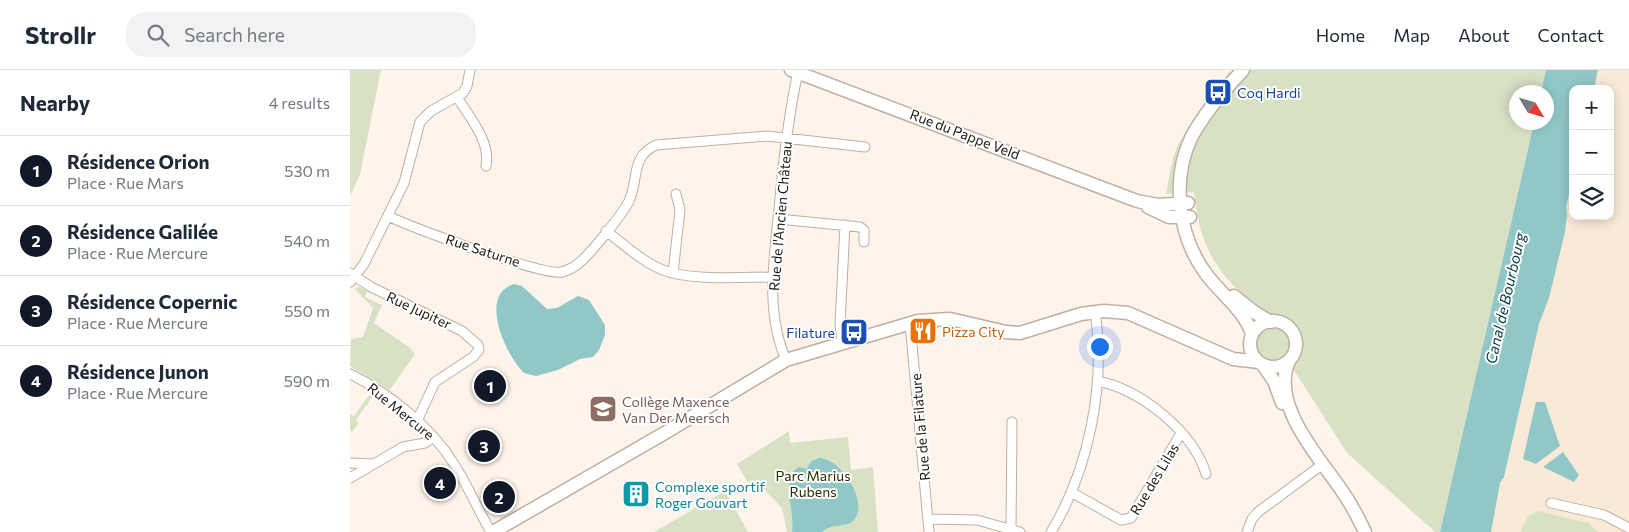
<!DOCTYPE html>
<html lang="en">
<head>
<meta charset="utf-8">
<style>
  :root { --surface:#fff; --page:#f2f2f3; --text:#1f2937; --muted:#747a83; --line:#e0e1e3; --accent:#111827 }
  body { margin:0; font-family:Commissioner,sans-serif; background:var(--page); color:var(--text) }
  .controls { position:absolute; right:15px; top:15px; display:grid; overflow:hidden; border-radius:10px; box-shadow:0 2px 12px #0003 }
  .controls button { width:45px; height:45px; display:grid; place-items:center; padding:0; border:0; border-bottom:1px solid var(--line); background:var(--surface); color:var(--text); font:25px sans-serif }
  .compass { position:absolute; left:1159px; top:15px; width:45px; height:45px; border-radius:50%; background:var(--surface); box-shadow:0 2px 12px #0003; rotate:128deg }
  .you { position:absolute; left:749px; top:276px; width:18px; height:18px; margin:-12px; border:4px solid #fff; border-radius:50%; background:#1a73e8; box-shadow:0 0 0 8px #1a73e833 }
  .badge { display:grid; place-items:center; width:32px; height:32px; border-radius:50%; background:var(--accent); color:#fff; font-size:16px; font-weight:700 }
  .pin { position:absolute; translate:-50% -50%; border:2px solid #fff; box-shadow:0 1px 5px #0006 }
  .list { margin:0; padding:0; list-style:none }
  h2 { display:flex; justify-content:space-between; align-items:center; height:65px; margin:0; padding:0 20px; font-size:21px }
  h2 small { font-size:16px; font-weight:400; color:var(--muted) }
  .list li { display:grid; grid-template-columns:32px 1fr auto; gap:15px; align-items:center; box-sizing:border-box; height:70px; padding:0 20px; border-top:1px solid var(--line) }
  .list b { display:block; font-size:19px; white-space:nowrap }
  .list p { margin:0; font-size:16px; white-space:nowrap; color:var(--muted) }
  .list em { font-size:16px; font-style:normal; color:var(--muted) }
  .icon { flex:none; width:28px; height:28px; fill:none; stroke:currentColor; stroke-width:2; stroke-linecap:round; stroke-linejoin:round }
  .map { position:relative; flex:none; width:1279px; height:462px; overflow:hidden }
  header { display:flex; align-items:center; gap:30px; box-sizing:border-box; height:70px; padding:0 25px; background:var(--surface); border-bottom:1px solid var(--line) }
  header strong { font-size:24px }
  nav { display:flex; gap:28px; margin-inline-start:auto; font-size:18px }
  .search { width:350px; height:45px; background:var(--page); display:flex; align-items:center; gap:12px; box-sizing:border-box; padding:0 18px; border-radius:20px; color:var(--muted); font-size:19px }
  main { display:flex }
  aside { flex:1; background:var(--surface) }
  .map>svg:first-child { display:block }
  .industrial { fill:#f9ead7 }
  .green { fill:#d9e1c5 }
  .water { fill:#92c7c8 }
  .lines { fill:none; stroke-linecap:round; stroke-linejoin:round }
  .street-casing { stroke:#bfafa1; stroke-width:11 }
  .secondary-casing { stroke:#bfafa1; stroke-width:15 }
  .street { stroke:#fff; stroke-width:9 }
  .secondary { stroke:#fff; stroke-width:12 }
  .labels { text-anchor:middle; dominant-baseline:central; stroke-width:4; stroke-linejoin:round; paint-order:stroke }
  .transit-label { font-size:14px; fill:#164399; stroke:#fff; text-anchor:start }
  .street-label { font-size:14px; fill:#1d1812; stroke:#fff }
  .food-label { font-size:14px; fill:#c56008; stroke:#fff; text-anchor:start }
  .education-label { font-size:14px; fill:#785e54; stroke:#fff; text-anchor:start }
  .park-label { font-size:14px; fill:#252e00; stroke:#fff }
  .culture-label { font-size:14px; fill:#0d838f; stroke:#fff; text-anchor:start }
  .water-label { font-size:15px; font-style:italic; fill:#013738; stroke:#fff }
</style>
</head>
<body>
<header>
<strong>Strollr</strong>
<div class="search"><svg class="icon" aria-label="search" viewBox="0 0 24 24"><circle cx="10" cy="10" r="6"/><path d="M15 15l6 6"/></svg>Search here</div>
<nav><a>Home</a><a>Map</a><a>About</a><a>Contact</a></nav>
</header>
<main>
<aside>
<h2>Nearby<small>4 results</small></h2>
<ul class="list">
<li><span class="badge">1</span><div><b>Résidence Orion</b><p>Place · Rue Mars</p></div><em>530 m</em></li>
<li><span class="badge">2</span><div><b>Résidence Galilée</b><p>Place · Rue Mercure</p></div><em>540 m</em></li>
<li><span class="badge">3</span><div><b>Résidence Copernic</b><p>Place · Rue Mercure</p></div><em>550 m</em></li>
<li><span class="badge">4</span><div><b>Résidence Junon</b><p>Place · Rue Mercure</p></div><em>590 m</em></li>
</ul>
</aside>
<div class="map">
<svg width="1279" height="462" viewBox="0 0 1279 462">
  <rect width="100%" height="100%" fill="#fef4eb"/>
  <path class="industrial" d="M 1248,0 L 1279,0 L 1279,462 L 1141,462 L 1150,412 L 1154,407 L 1189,254 L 1199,228 L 1209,185 L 1217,145 L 1216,137 L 1223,108 L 1223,146 L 1260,146 L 1260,19 L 1244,19 Z"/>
  <path class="green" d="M 0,0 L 31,0 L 10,105 L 0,126 Z
    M 901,0 L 1196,0 L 1191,22 L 1166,22 L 1166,52 L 1184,53 L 1090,462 L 1085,462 L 997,383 L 942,297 C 951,285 956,269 945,255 C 937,245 924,248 915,242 C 869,210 849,177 844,122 L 816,124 L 823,88 L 828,75 L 838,58 L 879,2 L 894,8 Z
    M 9,217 L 17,221 L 15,227 L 32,235 L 24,253 L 59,277 L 65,284 L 40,320 L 0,296 L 1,269 L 13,267 L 23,238 L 4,218 Z
    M906 274a17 17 0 1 1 34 0a17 17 0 1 1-34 0Z
    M 20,324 L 23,326 L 6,350 L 9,353 L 2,362 L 0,360 L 0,344 L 4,346 Z
    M 439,361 L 440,373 L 498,367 L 501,400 L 523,397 L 528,462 L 437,462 L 432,438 L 412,417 L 397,411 L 387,394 Z
    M 375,421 L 398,462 L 304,462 Z
    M 1188,441 L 1239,453 L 1248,462 L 1170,462 L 1179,445 Z"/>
  <path class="water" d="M 1196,0 L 1248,0 L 1244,19 L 1223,19 L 1223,108 L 1216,137 L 1217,145 L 1215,162 L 1199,228 L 1189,254 L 1154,407 L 1150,413 L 1141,462 L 1090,462 L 1184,53 L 1196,52 L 1196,22 L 1191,22 Z
    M 164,214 L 172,216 L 197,239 L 207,238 L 228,226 L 239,230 L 255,255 L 255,265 L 249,280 L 243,287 L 230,289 L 208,300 L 186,306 L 174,303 C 157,287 127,225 164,214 Z
    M 1186,332 L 1195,332 L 1210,376 L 1186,394 L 1173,389 Z
    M 1213,382 L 1229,405 L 1224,412 L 1193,397 Z
    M 469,388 C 489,387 520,431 504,450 C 497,458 481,453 472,462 L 442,462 C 446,444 429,408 449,397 L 456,399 L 462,391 Z"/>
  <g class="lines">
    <defs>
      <path id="street" d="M 107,27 C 119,47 141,71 136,96
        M 38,146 C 61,157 192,206 212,202 C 218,200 225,197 229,193 C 240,184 273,144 279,131 C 289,110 280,87 306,75 L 417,66 L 515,77
        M 428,149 L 510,157 L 514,160 L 514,172
        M 256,161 C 274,174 292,192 313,200 C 340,211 392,207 423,207
        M 0,203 L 21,217 L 112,261 L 128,275 L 129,280 L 123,287 L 85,312 L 67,351
        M 323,203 L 330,140 L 326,124
        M 0,212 L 14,194 L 54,113 L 70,52 L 81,41 L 113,23 L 117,16 L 120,0
        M 560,253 L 579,462
        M 492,272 L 490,254 L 495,155
        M 436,290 C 415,242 424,189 429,139 C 433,93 438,47 448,2
        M 0,304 C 38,322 82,358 104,394 C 118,416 128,440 141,462
        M 747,311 C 790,319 843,361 856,404
        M 0,393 L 23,394
        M 0,408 L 53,377 L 75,373 L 84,367
        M 721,422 L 771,450 L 781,448 L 831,363
        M 1201,433 L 1254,445 L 1279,458
        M 578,449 L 627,450 L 670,462
        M 661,459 L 662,352
        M 701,462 C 739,400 756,313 745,242
        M 897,462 L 902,449 L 908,442 L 973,394"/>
      <path id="secondary" d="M 441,0 L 787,131 L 808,135 L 838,133
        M 893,0 C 874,20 855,42 842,66 C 821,108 828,164 854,201 C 869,223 894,239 902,264
        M 798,137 L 819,147 L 840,147
        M 884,226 L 904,242 L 921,252
        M900 274a23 23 0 1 1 46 0a23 23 0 1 1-46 0Z
        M 939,291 C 920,334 968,386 990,418 C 1000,432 1008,447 1015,462
        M 913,295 L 924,311 L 932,333
        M 143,462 L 313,364 L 436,290 L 568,251 L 600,249 L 656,262 L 670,263 L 731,244 L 754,241 L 778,243 L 883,289 L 909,292"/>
    </defs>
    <use href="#street" class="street-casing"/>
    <use href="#secondary" class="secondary-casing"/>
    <use href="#street" class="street"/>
    <use href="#secondary" class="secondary"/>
  </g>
  <defs>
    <symbol id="bus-square" viewBox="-11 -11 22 22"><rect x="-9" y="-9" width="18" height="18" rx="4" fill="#1a4fb4" stroke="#fff"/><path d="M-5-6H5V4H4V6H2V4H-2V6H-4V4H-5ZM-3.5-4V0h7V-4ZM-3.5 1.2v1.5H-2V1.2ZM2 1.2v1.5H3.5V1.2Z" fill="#fff"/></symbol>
    <symbol id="restaurant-square" viewBox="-11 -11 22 22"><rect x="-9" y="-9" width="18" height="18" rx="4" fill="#e8710a" stroke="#fff"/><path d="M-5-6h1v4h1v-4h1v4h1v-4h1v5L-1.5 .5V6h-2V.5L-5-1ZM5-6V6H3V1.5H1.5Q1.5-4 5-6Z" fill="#fff"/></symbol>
    <symbol id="school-square" viewBox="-11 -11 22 22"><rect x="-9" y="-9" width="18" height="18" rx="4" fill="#8d6e63" stroke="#fff"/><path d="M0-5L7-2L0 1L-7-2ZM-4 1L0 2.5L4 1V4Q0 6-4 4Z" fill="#fff"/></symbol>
    <symbol id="building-square" viewBox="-11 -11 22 22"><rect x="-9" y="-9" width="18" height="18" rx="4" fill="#0f9aa8" stroke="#fff"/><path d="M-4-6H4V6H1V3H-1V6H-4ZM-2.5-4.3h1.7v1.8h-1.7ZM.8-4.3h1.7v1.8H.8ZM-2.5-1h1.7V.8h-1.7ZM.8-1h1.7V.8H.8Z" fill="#fff"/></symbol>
  </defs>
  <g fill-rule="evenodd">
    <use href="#bus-square" x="852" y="6" width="32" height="32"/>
    <use href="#restaurant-square" x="557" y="245" width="32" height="32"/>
    <use href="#bus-square" x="488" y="246" width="32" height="32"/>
    <use href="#school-square" x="237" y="323" width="32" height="32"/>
    <use href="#building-square" x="270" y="408" width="32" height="32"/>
  </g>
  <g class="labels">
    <g class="transit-label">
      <text x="887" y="22">Coq Hardi</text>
      <text x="485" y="262" text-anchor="end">Filature</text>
    </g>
    <g class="street-label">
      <text transform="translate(615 64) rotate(21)">Rue du Pappe Veld</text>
      <text transform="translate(430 146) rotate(-85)">Rue de l'Ancien Château</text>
      <text transform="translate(133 180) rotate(18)">Rue Saturne</text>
      <text transform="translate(69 240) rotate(25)">Rue Jupiter</text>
      <text transform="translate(51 341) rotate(39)">Rue Mercure</text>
      <text transform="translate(570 357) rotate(-95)">Rue de la Filature</text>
      <text transform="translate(804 409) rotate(-59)">Rue des Lilas</text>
    </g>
    <g class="food-label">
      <text x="592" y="261">Pizza City</text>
    </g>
    <g class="education-label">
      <text x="272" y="331">Collège Maxence<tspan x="272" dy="16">Van Der Meersch</tspan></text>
    </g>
    <g class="park-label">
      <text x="463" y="405">Parc Marius<tspan x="463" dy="16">Rubens</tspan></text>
    </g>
    <g class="culture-label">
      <text x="305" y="416">Complexe sportif<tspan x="305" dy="16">Roger Gouvart</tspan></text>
    </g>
    <g class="water-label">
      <text transform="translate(1155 228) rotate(-77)">Canal de Bourbourg</text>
    </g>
  </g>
</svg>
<div class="controls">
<button>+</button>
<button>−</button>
<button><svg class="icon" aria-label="layers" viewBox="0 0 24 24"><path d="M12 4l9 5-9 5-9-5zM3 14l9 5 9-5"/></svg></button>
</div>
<svg class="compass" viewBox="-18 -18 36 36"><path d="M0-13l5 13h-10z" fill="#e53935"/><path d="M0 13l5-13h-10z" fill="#747a83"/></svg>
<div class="you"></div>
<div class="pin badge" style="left:140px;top:316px">1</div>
<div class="pin badge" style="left:149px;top:427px">2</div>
<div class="pin badge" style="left:134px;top:376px">3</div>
<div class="pin badge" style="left:90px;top:413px">4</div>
</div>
</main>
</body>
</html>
